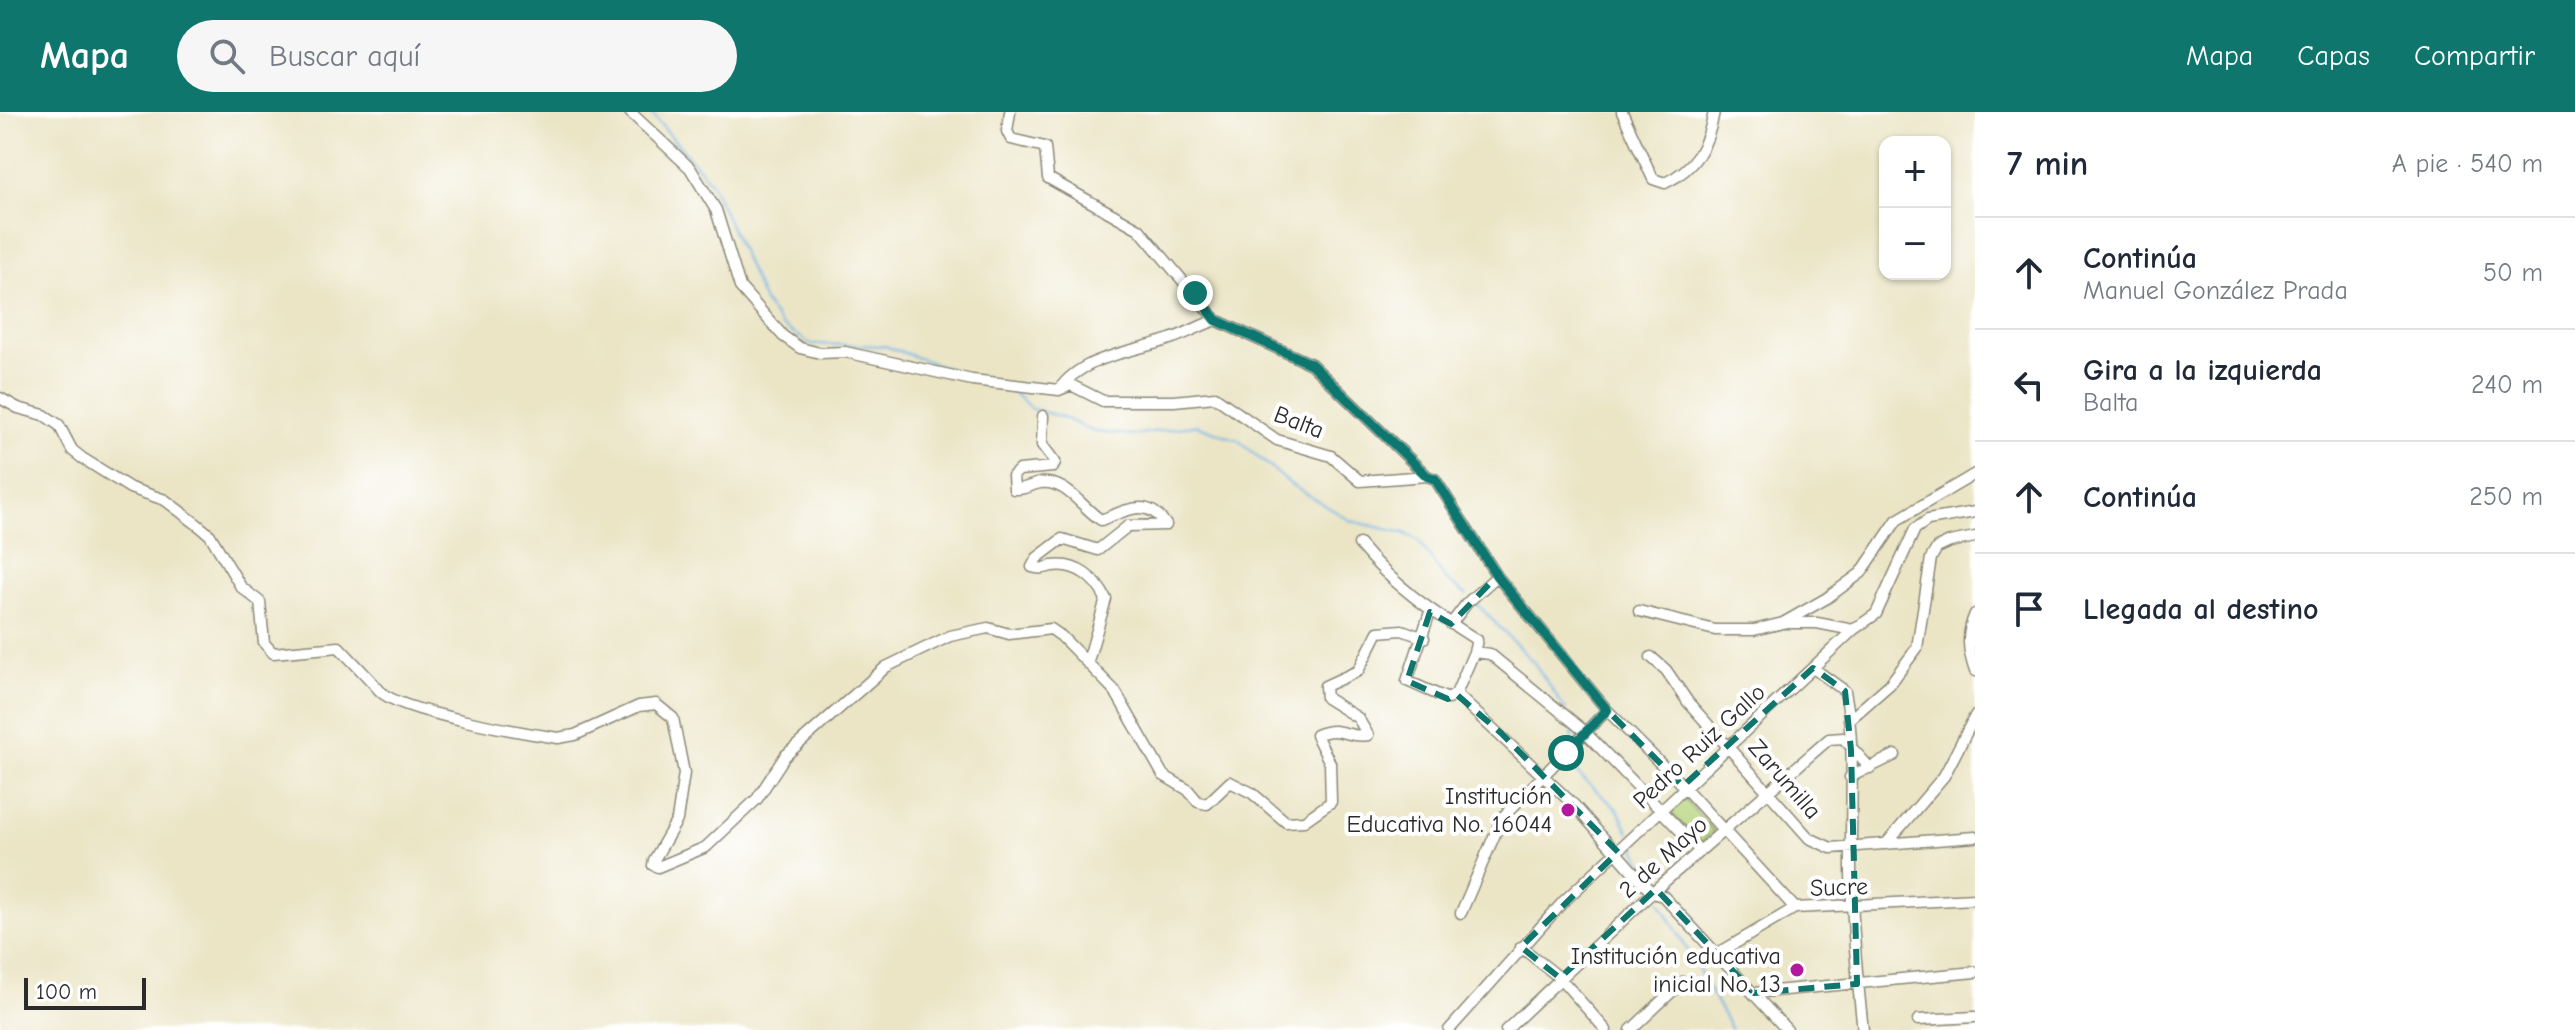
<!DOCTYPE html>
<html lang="es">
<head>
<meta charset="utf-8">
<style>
  :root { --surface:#fff; --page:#f6f6f7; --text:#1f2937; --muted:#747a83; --line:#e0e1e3; --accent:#0f766e }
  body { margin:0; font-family:"Comic Neue",sans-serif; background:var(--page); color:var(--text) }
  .controls { position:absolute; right:24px; top:24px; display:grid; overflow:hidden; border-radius:16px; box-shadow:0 2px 6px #0004 }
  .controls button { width:72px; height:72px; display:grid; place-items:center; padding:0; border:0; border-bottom:2px solid var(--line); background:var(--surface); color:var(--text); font:40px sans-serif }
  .scale { position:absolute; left:24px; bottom:20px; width:122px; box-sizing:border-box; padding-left:8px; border:4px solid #2b2b2b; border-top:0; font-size:22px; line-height:28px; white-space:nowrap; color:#2b2b2b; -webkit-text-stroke:6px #fff; paint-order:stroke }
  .stop { position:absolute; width:24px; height:24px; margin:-18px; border:6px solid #0f766e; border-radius:50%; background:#fff }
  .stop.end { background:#0f766e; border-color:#fff; box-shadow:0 2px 8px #0008 }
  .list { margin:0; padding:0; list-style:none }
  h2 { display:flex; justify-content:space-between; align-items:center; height:104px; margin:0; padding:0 32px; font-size:34px }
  h2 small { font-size:26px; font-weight:400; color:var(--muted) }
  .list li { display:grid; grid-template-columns:52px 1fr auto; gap:24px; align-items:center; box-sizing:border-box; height:112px; padding:0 32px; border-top:2px solid var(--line) }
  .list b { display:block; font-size:30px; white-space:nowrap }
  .list p { margin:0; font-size:26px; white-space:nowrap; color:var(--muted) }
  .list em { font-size:26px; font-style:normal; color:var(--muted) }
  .icon { flex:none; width:44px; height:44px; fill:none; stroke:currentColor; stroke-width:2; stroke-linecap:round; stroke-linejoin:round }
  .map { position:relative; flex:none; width:1975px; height:918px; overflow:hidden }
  header { display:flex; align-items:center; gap:48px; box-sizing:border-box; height:112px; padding:0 40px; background:var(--accent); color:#fff }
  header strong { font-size:38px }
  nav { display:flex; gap:44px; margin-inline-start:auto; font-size:28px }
  .search { width:560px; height:72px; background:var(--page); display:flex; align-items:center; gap:20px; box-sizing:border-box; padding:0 28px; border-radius:44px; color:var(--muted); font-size:30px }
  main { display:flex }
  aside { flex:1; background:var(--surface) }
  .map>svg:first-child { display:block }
  .green { fill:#b6d47b; stroke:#708053; stroke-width:2 }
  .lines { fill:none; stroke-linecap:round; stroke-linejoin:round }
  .stream { stroke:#72b4e7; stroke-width:2 }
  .minor-casing { stroke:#8b8878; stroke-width:13 }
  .minor { stroke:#fff; stroke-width:10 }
  .route { stroke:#0f766e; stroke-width:10 }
  .marked { fill:none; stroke:#0f766e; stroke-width:6; stroke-dasharray:16 10; stroke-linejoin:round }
  .poi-dot { fill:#b5179e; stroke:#fff; stroke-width:3 }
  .labels { text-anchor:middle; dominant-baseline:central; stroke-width:8; stroke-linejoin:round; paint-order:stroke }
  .street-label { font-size:24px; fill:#2b2b2b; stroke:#fff }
  .poi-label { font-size:24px; fill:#2b2b2b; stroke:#fff; text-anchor:end }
</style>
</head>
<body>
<header>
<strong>Mapa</strong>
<div class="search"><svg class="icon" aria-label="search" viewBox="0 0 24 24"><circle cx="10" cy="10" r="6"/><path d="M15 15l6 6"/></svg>Buscar aquí</div>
<nav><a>Mapa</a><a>Capas</a><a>Compartir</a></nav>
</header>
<main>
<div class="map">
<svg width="1975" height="918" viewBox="0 0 1975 918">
  <rect width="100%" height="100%" fill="#fff"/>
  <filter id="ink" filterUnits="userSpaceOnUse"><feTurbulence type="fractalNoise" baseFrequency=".0125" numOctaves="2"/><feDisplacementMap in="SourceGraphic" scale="16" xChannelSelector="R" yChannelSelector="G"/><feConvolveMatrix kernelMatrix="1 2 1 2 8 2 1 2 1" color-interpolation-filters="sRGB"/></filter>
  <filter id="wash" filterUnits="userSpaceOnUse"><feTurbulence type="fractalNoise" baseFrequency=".006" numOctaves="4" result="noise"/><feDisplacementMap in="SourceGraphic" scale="32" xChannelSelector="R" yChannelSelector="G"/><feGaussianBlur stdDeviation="1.8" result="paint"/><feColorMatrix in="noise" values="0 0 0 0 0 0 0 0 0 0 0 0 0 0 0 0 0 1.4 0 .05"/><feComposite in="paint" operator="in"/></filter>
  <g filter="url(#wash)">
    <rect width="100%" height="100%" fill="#ebe5c6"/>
    <path class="green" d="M 1684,686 L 1714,719 L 1699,733 L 1669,699 Z"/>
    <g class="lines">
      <path class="stream" d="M 650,0 L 711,71 L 764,190 L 782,214 L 811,232 L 885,234 L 961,261
        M 1009,277 L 1032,297 L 1062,305 L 1094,320 L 1134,323 L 1196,313 L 1238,328 L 1290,372 L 1351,409 L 1404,421 L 1418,428 L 1445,467 L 1467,483
        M 1475,490 L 1535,552 L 1566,598
        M 1572,628 L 1573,614
        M 1571,641 L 1577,661 L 1618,698 L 1629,721
        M 1633,730 L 1654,775
        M 1660,789 L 1732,918"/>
    </g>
  </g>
  <g filter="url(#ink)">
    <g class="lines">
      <defs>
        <path id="minor" d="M 630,0 L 690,56 L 716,98 L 740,175 L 783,224 L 800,236 L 820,241 L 845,240 L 972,268 L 1059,278
          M 1010,0 L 1007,19 L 1011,27 L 1045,35 L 1048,66 L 1139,117 L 1216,208 C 1201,213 1186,222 1170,227 C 1134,240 1081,244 1059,278 L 1071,273 L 1103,289 L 1174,289 L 1215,285 L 1277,328 L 1331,344 L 1360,369 L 1427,364 L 1435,367 L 1497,464 L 1607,598 L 1683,674 L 1795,796
          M 1622,0 L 1653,67 L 1665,71 C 1696,56 1708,33 1714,0
          M 1216,208 L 1311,252 L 1427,364
          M 0,286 L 18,296 L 44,303 L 59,313 L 72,338 L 82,346 L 130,376 L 165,388 L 198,413 L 210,423 L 241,475 L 260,490 L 264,531 L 273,541 L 339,535 C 353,550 367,564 380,579 C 399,600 525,621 558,626 L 575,623 L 639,594 L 656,592 L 673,606 L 684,661 L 677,708 L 654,748 L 653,753 L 658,755 L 706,735 L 757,687 L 785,644 L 886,555 L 950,524 L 988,516 L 1009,522 L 1051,517 L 1061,524 L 1115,579 L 1163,663 L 1188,678 L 1198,690 L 1207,692 L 1230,670 L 1252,681 L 1286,710 L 1304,709 L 1331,690 L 1330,651 L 1316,623 C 1341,612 1346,627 1368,623 L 1358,606 L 1326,586 L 1325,574 L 1358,559 L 1378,520 L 1402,518 L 1424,526
          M 1043,304 L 1042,333 L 1055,350 L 1053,355 L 1019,358 L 1013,364 L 1014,377 C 1025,378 1030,373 1040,371 C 1066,367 1082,396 1101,408 C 1125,399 1148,384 1166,413 L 1128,414 L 1098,438 L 1062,427 L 1037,446 L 1032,455 C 1042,458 1043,456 1052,454 C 1077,450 1096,467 1106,487 L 1088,549
          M 1359,432 C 1393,473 1432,500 1477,528 L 1474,540 L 1490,542 L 1583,618 L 1700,739
          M 1639,499 L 1715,518 L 1754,518 L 1783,511 L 1827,486 L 1861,461 L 1897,408 L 1975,362
          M 1430,500 L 1407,569 L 1448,587 L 1456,582
          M 1975,502 C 1966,522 1968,539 1975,559
          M 1785,511 L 1817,511 L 1853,518
          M 1451,512 L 1467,491 L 1497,464
          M 1651,545 L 1666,558 L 1688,590 L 1809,726 L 1831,736 L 1975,725
          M 1813,556 L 1845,579 C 1855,629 1851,682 1851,733 C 1850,794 1856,857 1863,918
          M 1456,582 L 1575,694 L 1652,781 L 1663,784 L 1787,918
          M 1456,582 L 1474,540
          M 1849,608 L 1890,572 L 1917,536 L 1931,446 L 1937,436 L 1950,430 L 1975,425
          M 1850,665 L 1895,643
          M 1886,732 L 1944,664 L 1975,604
          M 1461,801 L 1502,706 L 1607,598
          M 1521,835 L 1560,866 L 1606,918
          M 1717,842 L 1795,796 L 1975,787
          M 1754,881 L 1975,860
          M 1918,908 L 1975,905
          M 1449,918 L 1563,790 L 1853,518 L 1876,502 L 1915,417 L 1928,408 L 1975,400
          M 1506,918 L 1656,777 L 1829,627 L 1843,626 L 1870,656
          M 1631,918 L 1682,870"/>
      </defs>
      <use href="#minor" class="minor-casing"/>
      <use href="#minor" class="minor"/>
    </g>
  </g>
  <g class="lines" filter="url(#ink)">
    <path class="route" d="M 1195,181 L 1216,208 L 1311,252 L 1427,364 L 1435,367 L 1497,464 L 1607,598 L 1566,641"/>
  </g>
  <path class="marked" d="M 1497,464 L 1607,598 L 1683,674 L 1813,556 L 1845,579 L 1851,638 L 1857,872 L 1754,881 L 1656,777 L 1560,866 L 1521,835 L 1618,740 L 1501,621 L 1456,582 L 1448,587 L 1407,569 L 1430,500 L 1451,512 Z"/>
  <g class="poi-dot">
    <circle cx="1568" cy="698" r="8"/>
    <circle cx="1797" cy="858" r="8"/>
  </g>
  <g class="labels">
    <g class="street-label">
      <text transform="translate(1299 310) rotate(21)">Balta</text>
      <text transform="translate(1699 634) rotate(-43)">Pedro Ruiz Gallo</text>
      <text transform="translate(1785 667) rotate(49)">Zarumilla</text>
      <text transform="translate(1663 745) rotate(-42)">2 de Mayo</text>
      <text transform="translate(1839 775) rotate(-2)">Sucre</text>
    </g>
    <g class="poi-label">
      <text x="1552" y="684">Institución<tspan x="1552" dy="28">Educativa No. 16044</tspan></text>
      <text x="1781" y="844">Institución educativa<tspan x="1781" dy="28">inicial No. 13</tspan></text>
    </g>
  </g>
</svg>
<div class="controls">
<button>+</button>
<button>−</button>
</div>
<div class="scale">100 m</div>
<div class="stop" style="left:1566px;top:641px"></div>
<div class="stop end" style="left:1195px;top:181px"></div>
</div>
<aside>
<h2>7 min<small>A pie · 540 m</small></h2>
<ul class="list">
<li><svg class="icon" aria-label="ahead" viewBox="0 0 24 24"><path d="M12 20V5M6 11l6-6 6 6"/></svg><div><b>Continúa</b><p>Manuel González Prada</p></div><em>50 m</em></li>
<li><svg class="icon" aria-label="left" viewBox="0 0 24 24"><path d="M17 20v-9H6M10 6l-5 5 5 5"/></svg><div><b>Gira a la izquierda</b><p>Balta</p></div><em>240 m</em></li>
<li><svg class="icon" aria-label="ahead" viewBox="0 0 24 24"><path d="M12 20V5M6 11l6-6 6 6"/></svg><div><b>Continúa</b></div><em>250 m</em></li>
<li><svg class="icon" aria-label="arrive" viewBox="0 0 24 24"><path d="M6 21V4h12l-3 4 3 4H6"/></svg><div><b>Llegada al destino</b></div></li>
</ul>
</aside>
</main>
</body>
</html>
